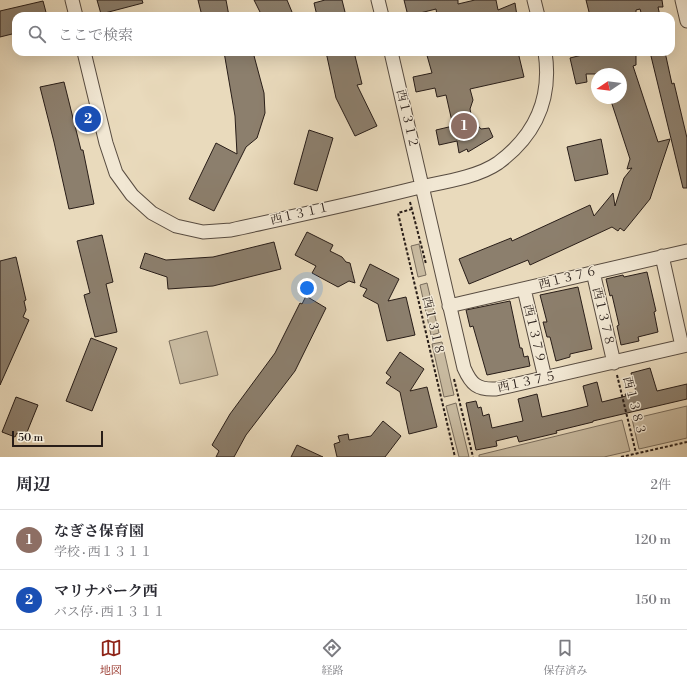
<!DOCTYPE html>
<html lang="ja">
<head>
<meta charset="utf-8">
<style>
  :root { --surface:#fff; --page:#f2f2f3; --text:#2b2b33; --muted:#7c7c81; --line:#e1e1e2; --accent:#8f2418 }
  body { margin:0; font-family:"Libre Bodoni","Noto Serif JP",serif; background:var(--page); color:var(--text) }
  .compass { position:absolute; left:591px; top:68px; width:36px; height:36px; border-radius:50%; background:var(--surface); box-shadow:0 4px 16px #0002; rotate:257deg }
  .scale { position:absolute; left:12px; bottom:10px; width:91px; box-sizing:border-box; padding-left:4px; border:2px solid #281d18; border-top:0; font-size:11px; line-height:14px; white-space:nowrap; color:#281d18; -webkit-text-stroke:3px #f1e7d3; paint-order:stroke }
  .you { position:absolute; left:307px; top:288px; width:14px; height:14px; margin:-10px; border:3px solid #fff; border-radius:50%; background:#1a73e8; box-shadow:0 0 0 6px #1a73e833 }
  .badge { display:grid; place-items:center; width:26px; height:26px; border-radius:50%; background:var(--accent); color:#fff; font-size:13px; font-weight:700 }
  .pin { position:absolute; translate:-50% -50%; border:2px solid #fff; box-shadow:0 1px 4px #0006 }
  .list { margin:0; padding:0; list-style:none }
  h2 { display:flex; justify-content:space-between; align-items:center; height:52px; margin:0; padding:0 16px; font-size:17px }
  h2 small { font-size:13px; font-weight:400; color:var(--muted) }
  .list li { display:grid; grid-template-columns:26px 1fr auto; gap:12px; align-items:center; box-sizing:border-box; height:60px; padding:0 16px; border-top:1px solid var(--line) }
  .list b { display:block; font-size:15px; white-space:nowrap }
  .list p { margin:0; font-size:13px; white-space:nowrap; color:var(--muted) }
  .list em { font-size:13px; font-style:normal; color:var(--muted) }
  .icon { flex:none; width:22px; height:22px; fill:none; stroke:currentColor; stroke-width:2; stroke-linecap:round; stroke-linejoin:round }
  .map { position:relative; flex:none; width:687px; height:457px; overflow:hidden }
  .search { position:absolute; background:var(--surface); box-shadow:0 4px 16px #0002; left:12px; right:12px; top:12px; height:44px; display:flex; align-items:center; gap:10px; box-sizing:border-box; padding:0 14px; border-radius:12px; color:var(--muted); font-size:15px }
  .sheet { height:172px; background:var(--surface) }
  nav { display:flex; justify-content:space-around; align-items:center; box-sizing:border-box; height:56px; border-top:1px solid var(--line); background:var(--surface); font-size:11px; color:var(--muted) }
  nav a { display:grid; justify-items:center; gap:2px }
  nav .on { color:var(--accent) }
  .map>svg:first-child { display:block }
  .green { fill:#c8baa0; stroke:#786c5c }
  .building { fill:#8c7f6d; stroke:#281d18 }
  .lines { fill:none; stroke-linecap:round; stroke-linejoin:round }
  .minor-casing { stroke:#584c41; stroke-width:15 }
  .path { stroke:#281d18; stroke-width:2; stroke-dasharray:3 2; stroke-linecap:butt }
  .minor { stroke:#f1e7d3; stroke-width:13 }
  .labels { text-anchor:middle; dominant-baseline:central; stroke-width:3; stroke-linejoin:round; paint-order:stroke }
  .street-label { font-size:12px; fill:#281d18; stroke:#f1e7d3 }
</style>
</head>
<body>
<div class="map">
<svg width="687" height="457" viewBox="0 0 687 457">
  <rect width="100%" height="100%" fill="#e9dabc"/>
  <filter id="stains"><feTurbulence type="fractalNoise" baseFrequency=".005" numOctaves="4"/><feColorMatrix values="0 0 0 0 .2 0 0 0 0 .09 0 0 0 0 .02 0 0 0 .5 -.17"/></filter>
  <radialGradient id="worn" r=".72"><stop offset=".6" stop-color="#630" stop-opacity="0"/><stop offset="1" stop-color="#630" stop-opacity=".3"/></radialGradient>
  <path class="green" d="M 419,244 L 426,275 L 418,277 L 411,246 Z
    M 427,283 L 439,333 L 431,335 L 420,285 Z
    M 207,331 L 218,375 L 180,384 L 169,341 Z
    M 442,342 L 454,395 L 444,397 L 432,344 Z
    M 456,403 L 469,457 L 459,457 L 446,406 Z
    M 687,406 L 687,438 L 639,449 L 632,419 Z
    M 622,420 L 630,451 L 604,457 L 479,457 L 479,455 Z"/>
  <path class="building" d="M 97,0 L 142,0 L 143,3 L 101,14 Z
    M 198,0 L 226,0 L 229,16 L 202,16 Z
    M 254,0 L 287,0 L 292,12 L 284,16 L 262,16 Z
    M 325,0 L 342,0 L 346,16 L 317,16 L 314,3 Z
    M 404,0 L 458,0 L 458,4 L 475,0 L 496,0 L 498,10 L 515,3 L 517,16 L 445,16 L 445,13 L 437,15 L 436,9 L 408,16 Z
    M 586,0 L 662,0 L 663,7 L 658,7 L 660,16 L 642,16 L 640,9 L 636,10 L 636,16 L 590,16 Z
    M 43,1 L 47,16 L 16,16 L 16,33 L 0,37 L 0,11 Z
    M 224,52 L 253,52 L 264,93 L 265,113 L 257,138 L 246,147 L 214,211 L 189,199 L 216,143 L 237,154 L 235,116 Z
    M 326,52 L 354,52 L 362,84 L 357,85 L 377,126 L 355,136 L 336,98 Z
    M 426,52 L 518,52 L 524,77 L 470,89 L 473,100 L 470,109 L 472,119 L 481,129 L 489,128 L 493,137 L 468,152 L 467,149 L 459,153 L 457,141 L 439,145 L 436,130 L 453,126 L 446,95 L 437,97 L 435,88 L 416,92 L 413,77 L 432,73 Z
    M 594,52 L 636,52 L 636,65 L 633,66 L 658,142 L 670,139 L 650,199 L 624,231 L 620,228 L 618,231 L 612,227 L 530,265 L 528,260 L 469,284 L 459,259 L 511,238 L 512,241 L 590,205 L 594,216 L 613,193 L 615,206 L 624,178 L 632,168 L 627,169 L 630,159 L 610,98 L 621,98 L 621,74 L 586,74 L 587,82 L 576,84 L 570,58 Z
    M 650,52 L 665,52 L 672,84 L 674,83 L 687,138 L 687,188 L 683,188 Z
    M 64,82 L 81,150 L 83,150 L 94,204 L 69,209 L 54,142 L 40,87 Z
    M 309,130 L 333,138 L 317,191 L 294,184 Z
    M 601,139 L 608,174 L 575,181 L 567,147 Z
    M 307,232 L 333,245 L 330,251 L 342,257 L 346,262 L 350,263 L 355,283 L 349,281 L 338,287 L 312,273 L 316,266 L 295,255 Z
    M 102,235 L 113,282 L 106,284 L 117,332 L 95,337 L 84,295 L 90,293 L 77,241 Z
    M 274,242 L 281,269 L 213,286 L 168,289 L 167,277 L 140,268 L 145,253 L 166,260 L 213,257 Z
    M 16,257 L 26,300 L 24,301 L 26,310 L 23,317 L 29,320 L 0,385 L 0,261 Z
    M 370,264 L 399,279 L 388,301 L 406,297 L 415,335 L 387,341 L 378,304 L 363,296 L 367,289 L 360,286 Z
    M 647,272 L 656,311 L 654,312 L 658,332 L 638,337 L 639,341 L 621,345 L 617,326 L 619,325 L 612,295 L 610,296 L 606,279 L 623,275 L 624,277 Z
    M 578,287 L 592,349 L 570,354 L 570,357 L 556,361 L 550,337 L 547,337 L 543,322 L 547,322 L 540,295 Z
    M 306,296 L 326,308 L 295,371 L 246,435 L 234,457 L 216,457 L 219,451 L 212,445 L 230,414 L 275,353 L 300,303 L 302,304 Z
    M 510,301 L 520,348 L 522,348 L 524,357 L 528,356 L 530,366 L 487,375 L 473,326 L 470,327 L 466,310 Z
    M 91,338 L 117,348 L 92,411 L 66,401 Z
    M 400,352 L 424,369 L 410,391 L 427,387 L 437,427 L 409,434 L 400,392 L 386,383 L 391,377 L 386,373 Z
    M 650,368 L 657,391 L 687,384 L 687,399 L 593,421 L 593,422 L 556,431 L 557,433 L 519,442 L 517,436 L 496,441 L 497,446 L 476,450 L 466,403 L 476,401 L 478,408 L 481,407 L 483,416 L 489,414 L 492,428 L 523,421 L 518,399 L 537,394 L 542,417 L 568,411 L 588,406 L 583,386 L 597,382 L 602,402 L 626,396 L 625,394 L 636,392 L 631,373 Z
    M 16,397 L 38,405 L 25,437 L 17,433 L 15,437 L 2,432 Z
    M 383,421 L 401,436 L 385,457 L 337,457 L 334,444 L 340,442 L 338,436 L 348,434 L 349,440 L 371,436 Z
    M 297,445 L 323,457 L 291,457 Z"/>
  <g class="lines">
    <defs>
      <path id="minor" d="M 72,0 L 76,16
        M 378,0 L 382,16
        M 534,0 L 538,16
        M 682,0 L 687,21
        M 84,52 L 106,143 L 116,173 L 132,195 L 152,213 L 176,226 L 203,232 L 231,230 C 294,216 357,203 420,187 C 444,182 478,177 498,163 C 536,135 552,98 545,52
        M 391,52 L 464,368 C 471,384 477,390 496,389 L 687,345
        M 662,256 L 682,346
        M 593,272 L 614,363
        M 524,289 L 545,378
        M 449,306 L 687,251"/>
    </defs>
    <use href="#minor" class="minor-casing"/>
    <path class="path" d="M 410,202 L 426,264
      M 412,209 L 398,213 L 455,457
      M 617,375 L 636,453
      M 454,379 L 473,457
      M 621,457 L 687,442"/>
    <use href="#minor" class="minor"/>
  </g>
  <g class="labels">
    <g class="street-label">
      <text transform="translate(407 119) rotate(77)">西１３１２</text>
      <text transform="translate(300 214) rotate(-13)">西１３１１</text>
      <text transform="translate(568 278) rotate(-14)">西１３７６</text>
      <text transform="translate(603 317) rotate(77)">西１３７８</text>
      <text transform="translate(433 326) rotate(77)">西１３１８</text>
      <text transform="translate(534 334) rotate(77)">西１３７９</text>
      <text transform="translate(527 382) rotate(-12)">西１３７５</text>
      <text transform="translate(634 406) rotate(76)">西１３８３</text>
    </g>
  </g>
  <rect width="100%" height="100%" filter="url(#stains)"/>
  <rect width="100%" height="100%" fill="url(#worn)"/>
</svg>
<svg class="compass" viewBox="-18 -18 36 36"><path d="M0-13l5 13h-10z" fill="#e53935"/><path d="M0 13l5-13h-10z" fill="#7c7c81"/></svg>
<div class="scale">50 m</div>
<div class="you"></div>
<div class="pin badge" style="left:464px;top:126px;background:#8d6e63">1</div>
<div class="pin badge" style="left:88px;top:119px;background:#1a4fb4">2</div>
<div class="search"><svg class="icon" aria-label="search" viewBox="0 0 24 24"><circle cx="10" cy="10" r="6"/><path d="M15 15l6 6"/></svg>ここで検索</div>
</div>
<section class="sheet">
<h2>周辺<small>2件</small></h2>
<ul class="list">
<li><span class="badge" style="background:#8d6e63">1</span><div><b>なぎさ保育園</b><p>学校 · 西１３１１</p></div><em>120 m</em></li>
<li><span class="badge" style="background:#1a4fb4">2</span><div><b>マリナパーク西</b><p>バス停 · 西１３１１</p></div><em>150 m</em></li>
</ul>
</section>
<nav>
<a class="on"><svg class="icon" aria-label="map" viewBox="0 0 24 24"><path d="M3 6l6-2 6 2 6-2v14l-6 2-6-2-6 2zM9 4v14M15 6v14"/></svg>地図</a>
<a><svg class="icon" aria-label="directions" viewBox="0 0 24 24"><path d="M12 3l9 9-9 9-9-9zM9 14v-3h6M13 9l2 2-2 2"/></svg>経路</a>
<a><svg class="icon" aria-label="saved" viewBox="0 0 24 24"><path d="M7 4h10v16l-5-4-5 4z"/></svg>保存済み</a>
</nav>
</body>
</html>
